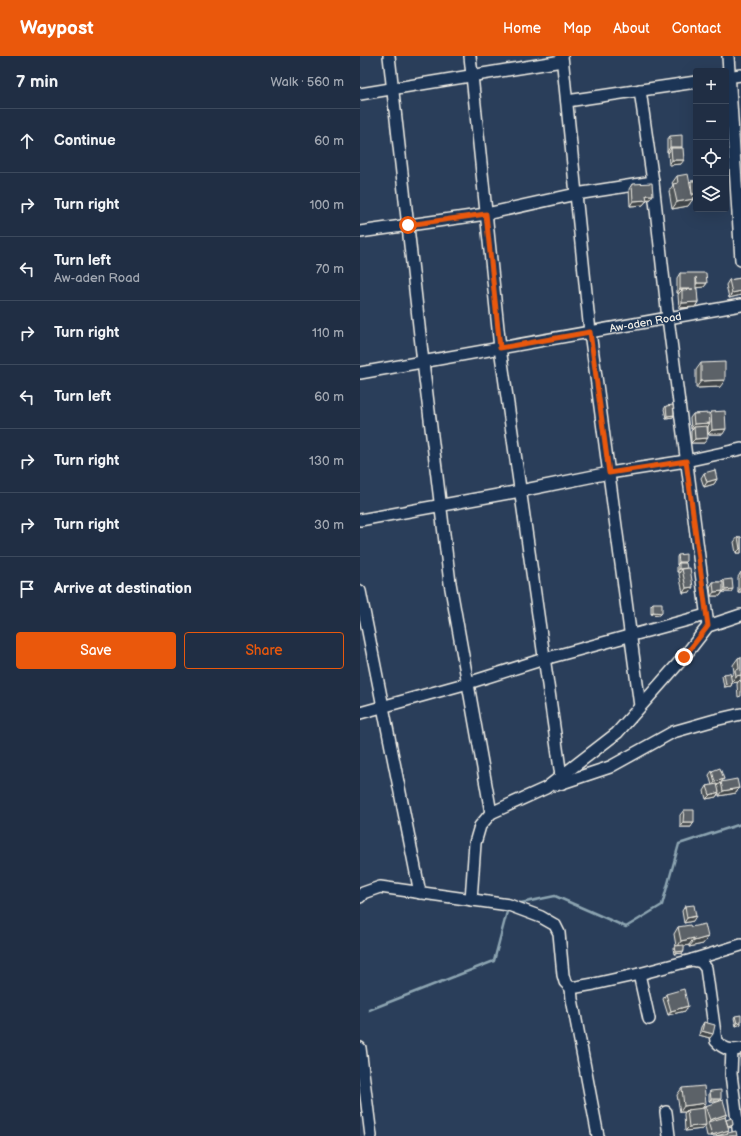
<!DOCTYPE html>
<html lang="en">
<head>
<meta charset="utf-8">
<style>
  :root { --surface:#202e44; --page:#2d3a4f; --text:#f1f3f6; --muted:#a2a8b2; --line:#3d4a5d; --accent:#ea580c }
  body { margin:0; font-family:"Balsamiq Sans",sans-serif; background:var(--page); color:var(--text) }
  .controls { position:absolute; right:12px; top:12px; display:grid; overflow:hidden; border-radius:4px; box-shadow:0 4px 16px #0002 }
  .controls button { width:36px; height:36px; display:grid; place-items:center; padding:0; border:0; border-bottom:1px solid var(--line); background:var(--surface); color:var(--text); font:20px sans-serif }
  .stop { position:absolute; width:12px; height:12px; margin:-9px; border:3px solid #ea580c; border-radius:50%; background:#fff }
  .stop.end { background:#ea580c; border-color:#fff; box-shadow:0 1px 4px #0008 }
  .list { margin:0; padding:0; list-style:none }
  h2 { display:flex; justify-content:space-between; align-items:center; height:52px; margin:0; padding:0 16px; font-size:17px }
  h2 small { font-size:13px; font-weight:400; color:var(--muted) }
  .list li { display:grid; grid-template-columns:26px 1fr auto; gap:12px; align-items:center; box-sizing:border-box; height:64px; padding:0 16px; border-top:1px solid var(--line) }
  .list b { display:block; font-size:15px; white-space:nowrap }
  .list p { margin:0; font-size:13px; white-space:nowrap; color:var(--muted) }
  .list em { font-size:13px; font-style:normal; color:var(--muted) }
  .actions { display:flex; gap:8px; padding:12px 16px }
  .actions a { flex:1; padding:9px 0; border:1px solid var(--accent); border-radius:4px; text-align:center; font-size:14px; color:var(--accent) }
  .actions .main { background:var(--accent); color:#fff }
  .icon { flex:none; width:22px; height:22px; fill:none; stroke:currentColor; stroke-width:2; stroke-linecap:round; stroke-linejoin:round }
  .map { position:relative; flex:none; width:381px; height:1080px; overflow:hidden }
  header { display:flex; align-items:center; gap:24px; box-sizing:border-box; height:56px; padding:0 20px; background:var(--accent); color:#fff }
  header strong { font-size:19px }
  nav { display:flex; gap:22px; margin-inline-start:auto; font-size:14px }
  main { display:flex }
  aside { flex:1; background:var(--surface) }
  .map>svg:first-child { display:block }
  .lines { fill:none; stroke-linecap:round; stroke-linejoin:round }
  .stream { stroke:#8ca4b1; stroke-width:2.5 }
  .minor-casing { stroke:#f4f1e8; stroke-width:14 }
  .minor { stroke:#1d3557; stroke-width:11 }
  .wall { fill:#4f5459; stroke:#f4f1e8 }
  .shaded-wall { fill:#404548; stroke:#f4f1e8 }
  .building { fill:#5c6267; stroke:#f4f1e8 }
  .route { stroke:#ea580c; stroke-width:5 }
  .labels { text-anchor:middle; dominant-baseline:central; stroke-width:3; stroke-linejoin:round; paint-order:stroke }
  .street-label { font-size:11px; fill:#f4f1e8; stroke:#1d3557 }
</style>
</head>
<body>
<header>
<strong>Waypost</strong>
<nav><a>Home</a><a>Map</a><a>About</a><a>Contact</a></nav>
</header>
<main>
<aside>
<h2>7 min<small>Walk · 560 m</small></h2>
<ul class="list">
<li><svg class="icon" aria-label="ahead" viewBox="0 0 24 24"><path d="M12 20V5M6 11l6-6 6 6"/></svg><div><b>Continue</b></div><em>60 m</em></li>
<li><svg class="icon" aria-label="right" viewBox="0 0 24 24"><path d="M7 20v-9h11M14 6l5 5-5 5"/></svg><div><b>Turn right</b></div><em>100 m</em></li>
<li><svg class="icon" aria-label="left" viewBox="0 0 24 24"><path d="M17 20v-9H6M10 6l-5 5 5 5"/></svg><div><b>Turn left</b><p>Aw-aden Road</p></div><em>70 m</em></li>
<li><svg class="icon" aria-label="right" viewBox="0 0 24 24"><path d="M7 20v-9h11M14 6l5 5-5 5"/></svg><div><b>Turn right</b></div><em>110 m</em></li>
<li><svg class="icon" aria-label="left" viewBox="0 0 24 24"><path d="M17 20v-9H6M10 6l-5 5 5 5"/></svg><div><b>Turn left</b></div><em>60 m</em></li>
<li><svg class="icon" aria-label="right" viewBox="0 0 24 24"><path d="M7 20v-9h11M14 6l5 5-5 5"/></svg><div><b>Turn right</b></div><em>130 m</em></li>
<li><svg class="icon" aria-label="right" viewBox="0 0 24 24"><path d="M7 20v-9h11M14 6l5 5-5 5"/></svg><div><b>Turn right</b></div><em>30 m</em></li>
<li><svg class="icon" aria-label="arrive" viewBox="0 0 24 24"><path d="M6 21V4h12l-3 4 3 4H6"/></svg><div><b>Arrive at destination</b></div></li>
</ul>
<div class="actions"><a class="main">Save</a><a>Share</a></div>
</aside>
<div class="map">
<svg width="381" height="1080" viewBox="0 0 381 1080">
  <rect width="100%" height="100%" fill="#2a3e5a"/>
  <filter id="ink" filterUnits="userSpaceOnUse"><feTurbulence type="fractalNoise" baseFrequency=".025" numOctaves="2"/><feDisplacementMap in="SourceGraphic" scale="8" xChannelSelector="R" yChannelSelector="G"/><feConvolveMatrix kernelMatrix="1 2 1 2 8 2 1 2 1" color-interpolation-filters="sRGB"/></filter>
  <g filter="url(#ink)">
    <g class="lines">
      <path class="stream" d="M 156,848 L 195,840 L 266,871 L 302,849 L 319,788 L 381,768
        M 9,954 L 134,905 L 148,852"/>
      <defs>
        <g id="minor">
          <path d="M 29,0 L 63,306 L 90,527 L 131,757"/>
          <path d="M 110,0 L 140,292 L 202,727"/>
          <path d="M 202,0 L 230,276 L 280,650"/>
          <path d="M 368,0 L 381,204"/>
          <path d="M 366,21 L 381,19"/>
          <path d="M 280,34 L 293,126 L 308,262 L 348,570"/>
          <path d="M 0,38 L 202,5"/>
          <path d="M 207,45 L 336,26"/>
          <path d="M 0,176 L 126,158 L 216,138 L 293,126"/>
          <path id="s1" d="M 0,317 L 381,249"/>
          <path d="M 0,464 L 160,435 L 249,417 L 326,405 L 381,393"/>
          <path d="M 0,535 L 60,837"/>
          <path d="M 0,657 L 108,627 L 184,603 L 346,559"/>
          <path d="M 196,729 L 250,711 L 313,676 L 355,664 L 381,658"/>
          <path d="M 0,841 L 3,837 L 20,831 L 149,849 L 181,861 L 195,869 L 199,877 L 203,919 L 205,926 L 211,932 L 234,928 L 279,918 L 332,904 L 341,906 L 346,912 L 356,985 C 363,993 370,995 381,993"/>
          <path d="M 111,844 L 115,787 L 120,770 L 131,757 L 186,732 L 257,677 L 324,601 L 348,570 L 381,559"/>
          <path d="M 332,904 L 381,889"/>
          <path d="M 279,918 L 289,963"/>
          <path d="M 211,932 L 212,943 L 238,1080"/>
          <path d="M 0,992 L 11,1080"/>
          <path d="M 372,994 L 371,1018 L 379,1080"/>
          <path d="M 306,1056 L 309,1080"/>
        </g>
      </defs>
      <use href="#minor" class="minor-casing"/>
      <use href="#minor" class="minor"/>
    </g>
    <path class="wall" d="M 310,80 L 322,92 L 321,108 L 309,109 L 308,97 L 309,96 L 307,96 L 307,84 Z
      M 317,120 L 330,126 L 331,125 L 336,125 L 336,143 L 333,143 L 328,150 L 312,153 L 309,135 L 313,129 L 312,127 Z
      M 272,128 L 290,143 L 286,143 L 287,144 L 283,149 L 270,150 L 269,133 Z
      M 320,217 L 347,227 L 344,231 L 336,232 L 338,246 L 335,251 L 319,252 L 318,239 L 319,237 L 317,237 L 317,222 Z
      M 381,222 L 381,239 L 369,242 L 366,229 L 369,224 Z
      M 341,307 L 360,331 L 336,332 L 336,314 Z
      M 306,350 L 313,361 L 306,362 L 304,353 Z
      M 351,356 L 363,378 L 348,378 L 348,370 L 347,371 L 344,387 L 331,387 L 331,375 L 333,373 L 331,373 L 330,362 L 333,358 L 349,358 Z
      M 344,417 L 357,423 L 354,428 L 344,431 L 341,422 Z
      M 378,481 L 381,481 L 381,497 L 376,497 L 374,486 Z
      M 318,499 L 326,506 L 325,507 L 330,536 L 323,537 L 319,518 L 320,516 L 317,516 L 317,510 L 318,509 L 317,509 L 317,501 Z
      M 381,516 L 381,536 L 378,536 L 378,521 Z
      M 364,524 L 371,536 L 363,536 L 360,540 L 351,540 L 350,531 L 353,526 L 362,526 Z
      M 293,547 L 302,557 L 300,559 L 291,558 L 291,549 Z
      M 381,601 L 381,640 L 378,641 L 377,628 L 378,626 L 372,627 L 371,630 L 364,631 L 362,620 L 364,618 L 371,620 L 374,616 L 373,609 L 378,602 Z
      M 352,715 L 364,723 L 361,726 L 379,732 L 376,737 L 359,740 L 359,737 L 356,741 L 346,743 L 344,735 L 347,730 L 352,729 L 349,719 Z
      M 324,754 L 331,771 L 320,771 L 320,759 Z
      M 325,850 L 333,865 L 324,867 L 322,855 Z
      M 318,871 L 331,871 L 343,888 L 329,891 L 329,889 L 324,890 L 323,897 L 314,898 L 313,892 L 315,890 L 316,890 L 314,878 Z
      M 306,938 L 325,955 L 308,959 L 303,943 Z
      M 375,960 L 381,968 L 376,970 L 374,962 Z
      M 344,966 L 350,982 L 339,979 L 341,971 Z
      M 381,997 L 381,1010 L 380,999 Z
      M 322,1032 L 343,1052 L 344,1052 L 345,1050 L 365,1061 L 366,1064 L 373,1068 L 372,1070 L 368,1071 L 367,1077 L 377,1080 L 347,1080 L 345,1071 L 343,1073 L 325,1075 L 324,1058 L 325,1056 L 320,1056 L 317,1039 Z
      M 350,1035 L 359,1045 L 349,1045 L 349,1037 Z"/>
    <path class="shaded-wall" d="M 310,91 L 322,91 L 319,96 L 311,92 L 309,96 L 307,96 Z
      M 312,104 L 324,104 L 321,108 L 309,109 Z
      M 331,138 L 336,138 L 336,143 L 328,143 Z
      M 286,139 L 293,139 L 290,143 L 283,144 Z
      M 333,143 L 328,150 L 312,153 L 317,146 Z
      M 287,144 L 283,149 L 270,150 L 273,145 Z
      M 337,227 L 347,227 L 344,231 L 334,232 Z
      M 320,233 L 333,233 L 322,234 L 319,237 L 317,237 Z
      M 381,235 L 381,239 L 369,242 L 372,237 Z
      M 338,246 L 335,251 L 319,252 L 322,247 Z
      M 365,324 L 360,331 L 336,332 L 341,325 Z
      M 314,359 L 313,361 L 306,362 L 307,360 Z
      M 350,367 L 347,372 L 334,371 L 333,373 L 331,373 L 334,368 Z
      M 366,373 L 363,378 L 348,378 L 352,374 Z
      M 348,382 L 344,387 L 331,387 L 335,383 Z
      M 357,423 L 354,428 L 344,431 L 347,426 Z
      M 381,492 L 381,497 L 376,497 Z
      M 319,506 L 326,506 L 324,508 L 319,507 L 317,509 Z
      M 319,513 L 322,513 L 320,516 L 317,516 Z
      M 333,531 L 330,536 L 323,537 L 326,532 Z
      M 381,531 L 381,536 L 378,536 Z
      M 373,533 L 371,536 L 363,536 L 365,534 Z
      M 363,535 L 360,540 L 351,540 L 354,536 Z
      M 293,556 L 302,557 L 300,559 L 291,558 Z
      M 381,619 L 381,626 L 380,624 L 378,626 L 371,627 L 376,620 Z
      M 372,627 L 371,630 L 364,631 L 366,628 Z
      M 364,723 L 360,728 L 352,730 L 355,726 Z
      M 379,732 L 376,737 L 359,740 L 363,735 Z
      M 359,736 L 356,741 L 346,743 L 350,739 Z
      M 323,766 L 334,766 L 331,771 L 320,771 Z
      M 336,860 L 333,865 L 324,867 L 327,862 Z
      M 348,881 L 343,888 L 329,891 L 334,885 Z
      M 334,882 L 329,889 L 317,892 L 321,885 Z
      M 324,895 L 323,897 L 314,898 L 316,896 Z
      M 328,950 L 325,955 L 308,959 L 311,955 Z
      M 381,966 L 381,968 L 376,970 L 377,967 Z
      M 342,975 L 353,978 L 350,982 L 339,979 Z
      M 351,1043 L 361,1043 L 359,1045 L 349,1045 Z
      M 346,1047 L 341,1054 L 327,1054 L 325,1056 L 320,1056 L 324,1050 Z
      M 367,1058 L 364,1063 L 348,1067 L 350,1064 Z
      M 373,1068 L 372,1070 L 365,1072 L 367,1070 Z
      M 346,1069 L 343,1073 L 325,1075 L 329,1071 Z
      M 369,1074 L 366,1079 L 361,1080 L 351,1080 L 352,1079 Z"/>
    <path class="building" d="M 322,79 L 322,91 L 310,91 L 310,80 Z
      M 311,92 L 323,92 L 324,104 L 312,104 Z
      M 328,118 L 333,143 L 317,146 L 313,128 L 318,127 L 317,120 Z
      M 331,125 L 336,125 L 336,138 L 332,138 Z
      M 292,127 L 293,139 L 286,139 L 287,144 L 273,145 L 272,128 Z
      M 320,217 L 346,217 L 347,227 L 337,227 L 336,221 L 336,233 L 337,233 L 338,246 L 322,247 L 322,234 L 333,233 L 320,233 Z
      M 381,222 L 381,235 L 372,237 L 369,224 Z
      M 365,306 L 365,324 L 341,325 L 341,307 Z
      M 313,349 L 314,359 L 307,360 L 306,350 Z
      M 365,355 L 366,373 L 352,374 L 351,356 Z
      M 349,357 L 350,367 L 334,368 L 333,358 Z
      M 347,370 L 348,382 L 335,383 L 334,371 Z
      M 355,414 L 357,423 L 347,426 L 344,417 Z
      M 378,481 L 381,481 L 381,492 L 380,493 Z
      M 326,498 L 326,506 L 319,506 L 318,499 Z
      M 319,507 L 326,507 L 327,512 L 319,513 Z
      M 330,512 L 333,531 L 326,532 L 322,513 Z
      M 372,523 L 373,533 L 365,534 L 364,524 Z
      M 353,526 L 363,526 L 363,535 L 354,536 Z
      M 293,547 L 302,547 L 302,557 L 293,556 Z
      M 381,601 L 381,619 L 376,620 L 375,614 L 379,613 L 378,602 Z
      M 370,617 L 372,627 L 366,628 L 364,618 Z
      M 360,712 L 364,723 L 355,726 L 352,715 Z
      M 377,723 L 379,732 L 363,735 L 361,726 Z
      M 357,728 L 359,736 L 350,739 L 347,730 Z
      M 324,754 L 334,754 L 334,766 L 323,766 Z
      M 334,849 L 336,860 L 327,862 L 325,850 Z
      M 345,868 L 348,881 L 334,885 L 334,882 L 321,885 L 318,871 L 330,869 L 331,871 Z
      M 324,889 L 324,895 L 316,896 L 315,890 Z
      M 324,933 L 328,950 L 311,955 L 306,938 Z
      M 381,959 L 381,966 L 377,967 L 375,960 Z
      M 344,966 L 355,969 L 353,978 L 342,975 Z
      M 344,1030 L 346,1047 L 324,1050 L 322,1032 Z
      M 361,1034 L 361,1043 L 351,1043 L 350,1035 Z
      M 363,1044 L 367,1058 L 350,1064 L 345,1050 Z
      M 344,1052 L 346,1069 L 329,1071 L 327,1054 Z
      M 365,1061 L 369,1074 L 352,1079 L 348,1066 Z
      M 372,1062 L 373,1068 L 368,1070 L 366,1064 Z
      M 376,1075 L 377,1080 L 356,1080 Z"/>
  </g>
  <g class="lines" filter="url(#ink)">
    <path class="route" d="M 48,169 L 126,158 L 140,292 L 230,276 L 249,417 L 326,405 L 348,570 L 324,601"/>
  </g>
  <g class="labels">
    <g class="street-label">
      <text stroke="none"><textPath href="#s1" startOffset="290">Aw-aden Road</textPath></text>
    </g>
  </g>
</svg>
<div class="controls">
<button>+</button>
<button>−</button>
<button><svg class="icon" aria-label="locate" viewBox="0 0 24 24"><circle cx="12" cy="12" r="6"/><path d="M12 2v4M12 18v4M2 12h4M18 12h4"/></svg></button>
<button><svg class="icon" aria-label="layers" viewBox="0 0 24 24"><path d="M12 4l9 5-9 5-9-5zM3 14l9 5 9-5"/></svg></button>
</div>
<div class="stop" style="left:48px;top:169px"></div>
<div class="stop end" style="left:324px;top:601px"></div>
</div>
</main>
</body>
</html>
